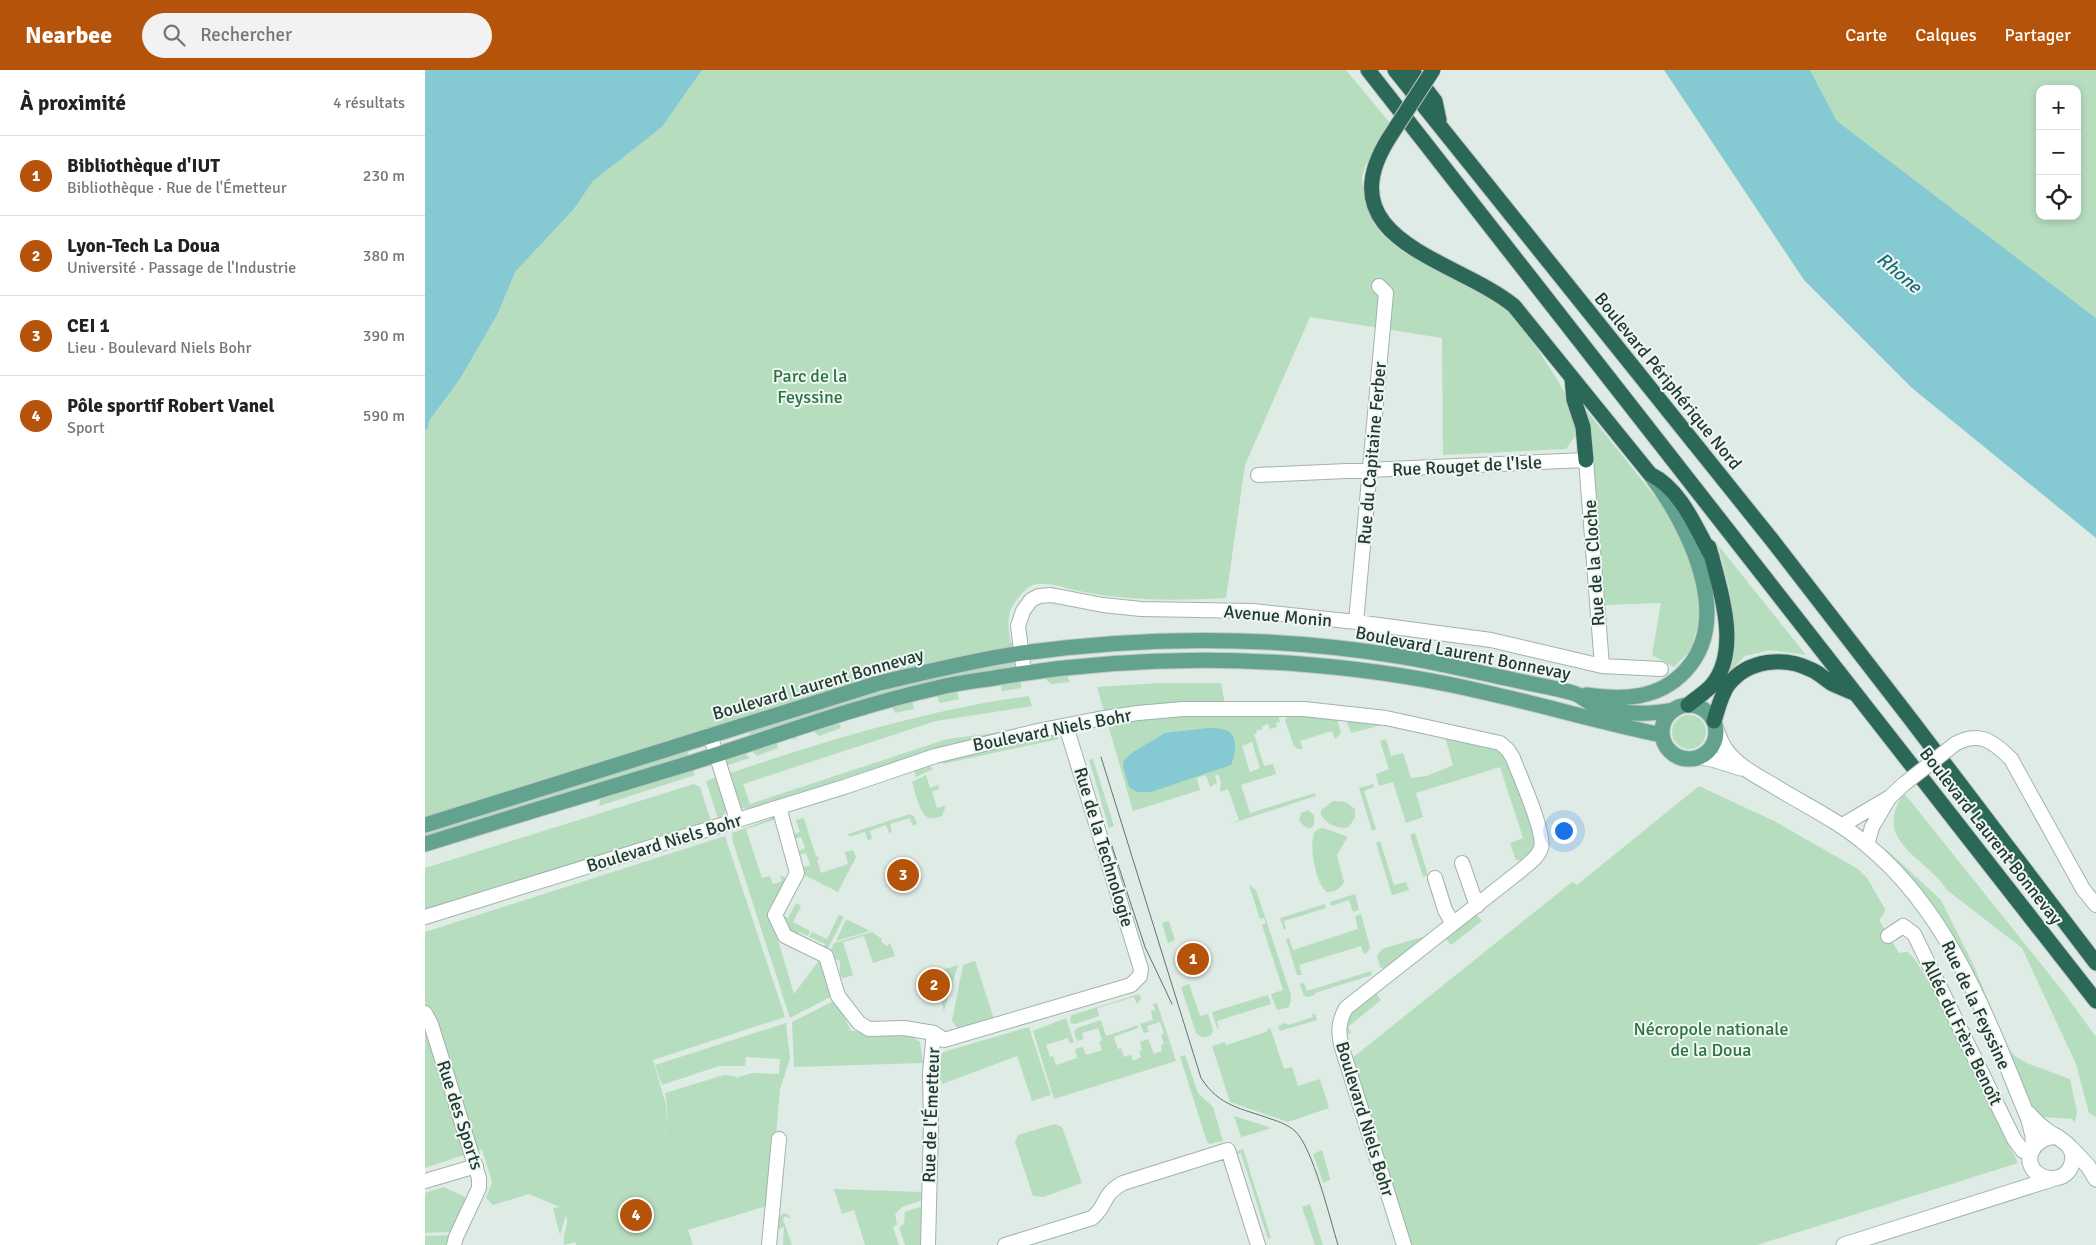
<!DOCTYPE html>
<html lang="fr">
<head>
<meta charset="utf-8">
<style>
  :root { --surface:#fff; --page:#f2f2f2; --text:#222; --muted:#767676; --line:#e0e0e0; --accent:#b45309 }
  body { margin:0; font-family:Signika,sans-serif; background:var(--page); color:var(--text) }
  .controls { position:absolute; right:15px; top:15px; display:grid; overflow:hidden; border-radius:10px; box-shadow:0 2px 8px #0003 }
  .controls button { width:45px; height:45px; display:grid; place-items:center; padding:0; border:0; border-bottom:1px solid var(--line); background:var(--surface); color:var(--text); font:25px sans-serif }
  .you { position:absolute; left:1138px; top:760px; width:18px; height:18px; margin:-12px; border:4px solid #fff; border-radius:50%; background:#1a73e8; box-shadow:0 0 0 8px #1a73e833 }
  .badge { display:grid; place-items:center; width:32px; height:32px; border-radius:50%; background:var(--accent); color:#fff; font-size:16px; font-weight:700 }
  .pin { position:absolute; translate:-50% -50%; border:2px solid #fff; box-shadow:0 1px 5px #0006 }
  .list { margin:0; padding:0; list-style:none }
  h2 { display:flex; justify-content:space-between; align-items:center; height:65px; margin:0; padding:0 20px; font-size:21px }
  h2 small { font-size:16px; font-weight:400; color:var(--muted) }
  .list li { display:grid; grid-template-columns:32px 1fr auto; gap:15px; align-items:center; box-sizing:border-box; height:80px; padding:0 20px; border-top:1px solid var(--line) }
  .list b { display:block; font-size:19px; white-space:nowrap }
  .list p { margin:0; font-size:16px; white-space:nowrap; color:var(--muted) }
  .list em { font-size:16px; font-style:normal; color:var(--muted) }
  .icon { flex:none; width:28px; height:28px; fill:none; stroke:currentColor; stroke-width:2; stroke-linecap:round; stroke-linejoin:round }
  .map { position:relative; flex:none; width:1671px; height:1175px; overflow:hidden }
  header { display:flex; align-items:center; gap:30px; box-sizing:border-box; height:70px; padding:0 25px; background:var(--accent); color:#fff }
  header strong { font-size:24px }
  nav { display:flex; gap:28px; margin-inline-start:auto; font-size:18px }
  .search { width:350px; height:45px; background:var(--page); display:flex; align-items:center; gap:12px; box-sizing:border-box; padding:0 18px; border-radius:28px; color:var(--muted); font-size:19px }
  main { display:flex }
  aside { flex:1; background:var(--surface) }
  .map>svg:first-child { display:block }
  .green { fill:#b7ddbf; fill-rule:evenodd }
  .water { fill:#85cad2 }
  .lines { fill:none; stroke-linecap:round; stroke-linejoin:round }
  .street-casing { stroke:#a2b3ac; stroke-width:16 }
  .secondary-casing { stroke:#9eb7ac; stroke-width:17 }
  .primary-casing { stroke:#c1c8c6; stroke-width:17 }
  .highway-casing { stroke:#c1c8c6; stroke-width:17 }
  .street { stroke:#fff; stroke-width:14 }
  .secondary { stroke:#fff; stroke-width:15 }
  .primary { stroke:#62a28e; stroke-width:15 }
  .highway { stroke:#2b6858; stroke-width:15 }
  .tram { stroke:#5a776e; stroke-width:1 }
  .street-bridge-casing { stroke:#a2b3ac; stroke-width:16; stroke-linecap:butt }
  .highway-bridge-casing { stroke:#c1c8c6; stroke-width:17; stroke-linecap:butt }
  .street-bridge { stroke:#fff; stroke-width:14 }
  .highway-bridge { stroke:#2b6858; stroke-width:15 }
  .labels { text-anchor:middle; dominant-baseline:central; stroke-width:4; stroke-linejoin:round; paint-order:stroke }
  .park-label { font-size:18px; fill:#297341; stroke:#f0f7f3 }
  .street-label { font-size:18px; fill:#203b32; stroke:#f0f7f3 }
  .water-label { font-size:19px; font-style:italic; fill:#196e78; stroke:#f0f7f3 }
</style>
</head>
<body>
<header>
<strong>Nearbee</strong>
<div class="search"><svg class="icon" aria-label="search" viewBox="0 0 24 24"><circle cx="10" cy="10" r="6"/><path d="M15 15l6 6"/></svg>Rechercher</div>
<nav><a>Carte</a><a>Calques</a><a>Partager</a></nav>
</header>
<main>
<aside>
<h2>À proximité<small>4 résultats</small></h2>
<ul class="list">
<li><span class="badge">1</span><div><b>Bibliothèque d'IUT</b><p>Bibliothèque · Rue de l'Émetteur</p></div><em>230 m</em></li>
<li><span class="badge">2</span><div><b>Lyon-Tech La Doua</b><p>Université · Passage de l'Industrie</p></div><em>380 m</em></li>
<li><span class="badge">3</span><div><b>CEI 1</b><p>Lieu · Boulevard Niels Bohr</p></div><em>390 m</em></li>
<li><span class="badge">4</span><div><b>Pôle sportif Robert Vanel</b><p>Sport</p></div><em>590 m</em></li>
</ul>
</aside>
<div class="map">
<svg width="1671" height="1175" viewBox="0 0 1671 1175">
  <rect width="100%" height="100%" fill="#dfebe5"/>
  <path class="green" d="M 277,0 L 921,0 L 965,53 C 957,66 940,92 937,107 C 936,112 939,120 940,126 C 947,191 1039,202 1082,239 C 1094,249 1140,319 1145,334 C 1148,343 1150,354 1152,363 L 1141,379 L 1018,385 L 1017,268 L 885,247 L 820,395 L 801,528 C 749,531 700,531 649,520 C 637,517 621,511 608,515 C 602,517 598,522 594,527 C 581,542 582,555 586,573 L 590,573 L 590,576 L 0,749 L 0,360 L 3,358 L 4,351 L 35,309 L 72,245 L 91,201 L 149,139 L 168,111 L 237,57 Z
    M 1385,0 L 1671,0 L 1671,248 L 1412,51 ZM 1615,19 L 1652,19 L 1652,146 L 1615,146 Z
    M 1157,335 L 1243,443 L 1266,491 L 1276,542 L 1266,580 L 1249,597 L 1227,585 L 1236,533 L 1178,535 Z
    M 1293,475 L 1381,585 L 1345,580 L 1320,586 L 1297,609 L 1308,560 L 1304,517 Z
    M 591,590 L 592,598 L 324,665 L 325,662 L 463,615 Z
    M 641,603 L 645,612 L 626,614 L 619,608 L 596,611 L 596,618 L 577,621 L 576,614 L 532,621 L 534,629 L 515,633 L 512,626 L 487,631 L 489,639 L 470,643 L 467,637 L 413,651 L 416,658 L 394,666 L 386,659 L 372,665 L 371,670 L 366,668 L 352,672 L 353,678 L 332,686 L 324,678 C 428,643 532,616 641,603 Z
    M 734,613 L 796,613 L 800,635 L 853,646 L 855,652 L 851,653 L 852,657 L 845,659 L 843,654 L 837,656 L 838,659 L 831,661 L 832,663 L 829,664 L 839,696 L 848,694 L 851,704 L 816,715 L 825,743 L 890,723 L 891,726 L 805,754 L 814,750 L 803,719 L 795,722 L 796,712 L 793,704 L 790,706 L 792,713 L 785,717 L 781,705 L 772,708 L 775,720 L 708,741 L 672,617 ZM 827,672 L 835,698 L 825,702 L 817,676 Z
    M 604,626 L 607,636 L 511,651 L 318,714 L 325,734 L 522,669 L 585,661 L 507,680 L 324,739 L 315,738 L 302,704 C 401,671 500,640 604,626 Z
    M 863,644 L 912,649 L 916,663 L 910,669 L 907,661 L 875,671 L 878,679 L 872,679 L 868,674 L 860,650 Z
    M1247 662a17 17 0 1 1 34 0a17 17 0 1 1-34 0Z
    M 923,649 L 955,653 L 957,655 L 926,663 L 922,653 Z
    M 631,662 L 634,669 L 517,694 L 519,690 Z
    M 1019,663 C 1039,668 1069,670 1081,689 L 1112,767 L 1109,783 L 1099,791 L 1091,790 L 1085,773 L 1098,768 L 1075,697 L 991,723 L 998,747 L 981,753 L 968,712 L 954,716 L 951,704 L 964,699 L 955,671 L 961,669 L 966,686 L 978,683 L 986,708 L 1002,706 L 1028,695 Z
    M 261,677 L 264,686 L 0,769 L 0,759 Z
    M 317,680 L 325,688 L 300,696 L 300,687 Z
    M 668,689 L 689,756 L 684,758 L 664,690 Z
    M 504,695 L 508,699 L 491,707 L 488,699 Z
    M 267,699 L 270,705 L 174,736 L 176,726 Z
    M 501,705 L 505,718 L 513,715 L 514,719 L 507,722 L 512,738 L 520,736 L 520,738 L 517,746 C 513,747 509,749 505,748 C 495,747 490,721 487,712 Z
    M 292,707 L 302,739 L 299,745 L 293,749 L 281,711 Z
    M 269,714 L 275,717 L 286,751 L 0,842 L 0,798 Z
    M 948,714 L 949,717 L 939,721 L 951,759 L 947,761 L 934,718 Z
    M 1274,716 L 1349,751 L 1433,799 L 1442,808 L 1460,839 L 1459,844 L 1454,850 L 1474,883 L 1482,882 L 1489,888 L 1510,923 L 1593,1093 L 1332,1175 L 985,1175 L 926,989 L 1147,812 L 1152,815 Z
    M 1479,723 L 1640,924 L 1671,967 L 1671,1047 L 1664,1043 L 1651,994 L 1597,878 L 1522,820 C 1500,786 1446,772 1479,723 Z
    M 908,731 L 921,732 L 930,739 L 930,747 L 924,757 C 912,760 902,754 896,745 L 896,740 Z
    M 883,740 L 889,745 L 889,755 L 885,759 L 879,756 L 874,750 L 876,743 Z
    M 485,744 L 489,746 L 492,754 L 488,756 L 485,748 L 465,754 L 467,762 L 464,763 L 461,755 L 445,761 L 447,769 L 443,770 L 440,762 L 424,767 L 423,764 Z
    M 350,747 L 349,750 L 321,759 L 337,808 L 345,806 L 348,814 L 357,811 L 355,805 L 362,809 L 345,843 L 369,924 L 395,889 L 403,898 L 409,925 L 365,948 L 308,772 L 307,763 Z
    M 379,748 L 391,787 L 393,786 L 394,790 L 392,790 L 396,803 L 423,794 L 420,782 L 428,780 L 431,787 L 413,822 L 377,804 L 377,798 L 385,795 L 381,783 L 373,785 L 371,782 L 380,778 L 376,767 L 368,769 L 366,765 L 375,762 L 371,750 Z
    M 898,758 L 921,766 L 922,768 L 912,785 L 919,812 C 916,819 909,822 902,822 C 891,815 884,776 889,764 C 890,760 894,759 898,758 Z
    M 990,763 L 1003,805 L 998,807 L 985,765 Z
    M 300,766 L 360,947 L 228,990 L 241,1035 L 242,1052 L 240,1069 C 243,1053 243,1039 240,1023 L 299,1005 L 310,1006 L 311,1008 L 327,1003 L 354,1004 L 355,989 L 321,987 L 320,996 L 294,996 L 237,1015 L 230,995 L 361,953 L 365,989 L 355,1019 L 345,1135 L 263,1160 L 268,1175 L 151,1175 L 150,1172 L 139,1175 C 137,1164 145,1155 141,1145 L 135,1165 L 128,1138 L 135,1137 L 104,1124 L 68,1135 L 61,1128 L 67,1112 L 57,1079 L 0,1098 L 0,862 Z
    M 955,771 L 969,815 L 981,812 L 984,820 L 967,825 L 951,773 Z
    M 1462,780 L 1516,830 L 1548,894 L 1583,978 L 1591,987 L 1604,994 L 1645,1009 L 1652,1042 L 1650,1052 L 1647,1049 L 1618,1047 L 1609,1041 L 1513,844 L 1492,816 L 1459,782 Z
    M 824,815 L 831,820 L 866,925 L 866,930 L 864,937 L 853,940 L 851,938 L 846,924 L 858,920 L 837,855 L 841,853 L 839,848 L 835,849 Z
    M 930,824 L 934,840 L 928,842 L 924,830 L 906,836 L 905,832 Z
    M 371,833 L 376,836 L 368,852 L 385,861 L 383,866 L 374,862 L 370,869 L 361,864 L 356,844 L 363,848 Z
    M 900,834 L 901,838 L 859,851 L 861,859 L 859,860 L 855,848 Z
    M 936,844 L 945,877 L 943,882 L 939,884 L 936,876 L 874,895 L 877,905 L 872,905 L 861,869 L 864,868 L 868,880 L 933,859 L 930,846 Z
    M 1051,844 L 1057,851 L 1026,875 L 1021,869 Z
    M 414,845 L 419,847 L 400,884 L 396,882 L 400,874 L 384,867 L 387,862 L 402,869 Z
    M 421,849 L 445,861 L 411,871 Z
    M 744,851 L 750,870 L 743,873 L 737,853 Z
    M 447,862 L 457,869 L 456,872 L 462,876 L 465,873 L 470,886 L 448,893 L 439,866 L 418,872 L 428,905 L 419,908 L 415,906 L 415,891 L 403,886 L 409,873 Z
    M 997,867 L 999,869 L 961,899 L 955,897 L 952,886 L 957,879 Z
    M 550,891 L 569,949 L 534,960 L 527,951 L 538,895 Z
    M 533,895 L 519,941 L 507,903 Z
    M 946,901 L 947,905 L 890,923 L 890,925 L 882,927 L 879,926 L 875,914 L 879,913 L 882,921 Z
    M 764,914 L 775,946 L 783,944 L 788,960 L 786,965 C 780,968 775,968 771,963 L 756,917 Z
    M 950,922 L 956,930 L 923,957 L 926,962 L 919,967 C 920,943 932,936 950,922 Z
    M 714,924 L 716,929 L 712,934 L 709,927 L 672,938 L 674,946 L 650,954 L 646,953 L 645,949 L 647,945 Z
    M 843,925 L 846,934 L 792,951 L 794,960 L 792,958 L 787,942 Z
    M 411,930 L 426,961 L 478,962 L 495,972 L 498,993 L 369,997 L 367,952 Z
    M 732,933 L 751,991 L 629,1029 L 608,961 L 641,948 L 649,972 L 645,974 L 643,968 L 621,975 L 625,987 L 628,986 L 631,995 L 652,988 L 650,979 L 658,977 L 661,985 L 677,980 L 674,972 L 677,970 L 673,958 L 657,963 L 659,969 L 652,971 L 649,962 L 652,958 L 676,950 L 681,966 L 713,955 L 713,958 L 689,967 L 693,979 L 696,978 L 699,987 L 706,985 L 708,991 L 716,987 L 714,982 L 717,980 L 715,972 L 723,969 L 729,984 L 737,981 L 736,975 L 739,974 L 736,965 L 739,964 L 735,952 L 722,956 L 724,962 L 719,963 L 715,954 L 728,950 L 726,941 L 730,940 L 728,934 Z
    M 887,944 L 890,944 L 892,950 L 855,961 L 853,956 L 860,953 L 863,955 L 888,947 Z
    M 604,957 L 626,1025 L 607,1031 L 592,986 L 517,1014 L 509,993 L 518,982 Z
    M 845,957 L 859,999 L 867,997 L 873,1016 L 895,1009 L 904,1038 L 863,1052 L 805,1032 L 787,976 L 800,972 L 801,975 L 841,962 Z
    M 760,985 L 773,1023 L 788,1037 L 798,1071 L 785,1074 L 782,1072 L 755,987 Z
    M 809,1046 L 847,1058 L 816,1067 Z
    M 630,1054 L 637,1057 L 657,1113 L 618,1127 L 608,1126 L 590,1072 L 593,1065 Z
    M 818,1079 L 846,1168 L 843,1169 L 816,1083 L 808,1085 L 812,1081 Z
    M 897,1080 L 905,1108 L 905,1110 L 898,1113 L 888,1084 Z
    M 19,1117 L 44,1129 L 28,1162 L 0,1163 L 0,1123 Z
    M 409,1119 L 497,1122 L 497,1130 L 477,1137 L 470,1144 L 472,1155 L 468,1157 L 474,1175 L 440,1175 L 429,1140 L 417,1144 Z
    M 885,1134 L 898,1175 L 890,1175 L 877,1137 Z
    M 498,1136 L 497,1175 L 480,1175 L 474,1157 L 479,1154 L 480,1142 Z
    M 359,1143 L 364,1145 L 366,1149 L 360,1146 L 358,1149 L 367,1175 L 358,1175 L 359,1157 L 352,1160 L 352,1148 Z
    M 27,1165 L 24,1175 L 0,1175 L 0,1166 Z"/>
  <path class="water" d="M 0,0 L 277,0 L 237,57 L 168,111 L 149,139 L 91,201 L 72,245 L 35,309 L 4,351 L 3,358 L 0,360 Z
    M 1239,0 L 1385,0 L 1412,51 L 1671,248 L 1671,468 L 1487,318 L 1379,210 Z
    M 783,658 C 789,658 798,658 803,661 C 814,668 810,686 806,695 L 726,722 L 712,722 L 704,717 L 698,696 L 699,690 L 708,682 L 740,663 Z"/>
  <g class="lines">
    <defs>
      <path id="street" d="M 833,405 L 1161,390 L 1177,596
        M 931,552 L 961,223 L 954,216
        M 599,603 L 593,556 L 598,541 L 606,530 L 614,526 L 626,525 L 678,535 L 716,539 L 828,541 L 931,552 L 1066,570 L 1177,596 L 1236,599
        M 285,665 L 312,750
        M 1530,674 C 1554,660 1569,672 1586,689 L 1658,819 L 1671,835
        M 354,737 L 372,803 L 350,845 L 360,866 L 401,886 L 413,926 L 434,953 L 444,959 L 479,958 L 509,963 L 519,970 L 706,915 L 715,906 L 716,899 L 641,656
        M 1416,756 L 1465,727 L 1479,714
        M 1442,775 L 1447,757 L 1463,730
        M 1037,793 L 1052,836
        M 1010,808 L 1020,840 L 1028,854
        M 0,847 L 419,717 L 510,686 L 617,660 L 673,649 L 713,643 L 758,639 L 879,639 L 961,648 L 1075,673 L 1083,680 L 1088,688 C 1094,705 1121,763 1116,778 C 1113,788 1103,794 1095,801 L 921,938 C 913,952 913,963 917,978 L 979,1175
        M 1463,866 L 1478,856 L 1489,864 L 1589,1069 L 1598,1081 L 1606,1082
        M 0,943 L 6,954 L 54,1108 L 54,1118 L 31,1167 L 29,1175
        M 0,1111 L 51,1096
        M 344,1175 L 354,1069
        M 503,1175 L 506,1055 L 505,1002 L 509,963
        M 580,1175 L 667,1148 C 683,1135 676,1125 698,1113 L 803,1080 L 833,1175"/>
      <path id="secondary" d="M 1292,662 C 1294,668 1297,674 1300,679 C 1312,696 1332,706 1349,716 C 1380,735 1414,751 1442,775 C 1526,844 1564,953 1604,1050 L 1608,1066 L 1608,1078
        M 1276,687 L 1287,689 L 1316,698
        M 1604,1044 C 1609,1050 1614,1055 1621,1060 C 1633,1069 1652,1074 1647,1093 C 1646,1099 1641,1105 1635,1107 C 1629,1109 1622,1109 1616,1106 C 1593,1093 1609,1064 1633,1067
        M 1646,1078 L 1663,1096 L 1671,1109
        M 1419,1175 L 1627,1109"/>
      <path id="primary" d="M 1161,625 C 1197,630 1233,630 1260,601 C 1310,548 1263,455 1227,407
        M1237 662a27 27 0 1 1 54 0a27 27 0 1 1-54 0Z
        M 0,755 L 454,613 C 502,602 549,590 597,583 C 721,566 850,566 973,586 C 1011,592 1048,601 1085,609 C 1106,614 1128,617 1148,623 C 1156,625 1162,632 1169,635 C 1195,645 1222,645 1249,640
        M 0,774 C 87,747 175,720 262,694 C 346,668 427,637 512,618 C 531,613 550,611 569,608 C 674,590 781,586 887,595 C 946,600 1005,609 1063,623 C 1121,636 1179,653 1237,665"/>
      <path id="highway" d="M 943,0 L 1671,931
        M 970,0 L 1347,470 L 1484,647 L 1671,893
        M 986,0 L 1010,31 L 1014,50
        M 964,68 C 899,171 1032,189 1089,236 L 1225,404 C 1256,419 1271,458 1287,487
        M 1147,308 L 1149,330 L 1158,357 L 1161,390
        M 1263,635 C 1271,628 1280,623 1287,615 C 1317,579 1294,516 1284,477
        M 1289,651 C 1293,639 1296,625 1303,615 C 1323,589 1360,586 1387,600 C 1394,603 1400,609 1406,613 C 1413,617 1423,620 1431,624"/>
    </defs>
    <use href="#street" class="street-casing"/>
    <use href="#secondary" class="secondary-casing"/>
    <use href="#primary" class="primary-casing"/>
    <use href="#highway" class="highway-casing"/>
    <use href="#street" class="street"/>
    <use href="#secondary" class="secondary"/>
    <use href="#primary" class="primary"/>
    <use href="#highway" class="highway"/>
    <path class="tram" d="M 676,687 L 776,1008 C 795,1037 816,1038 846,1049 C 855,1052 863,1055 870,1061 C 888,1078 905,1149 913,1175
      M 686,773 L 720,877 L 747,934"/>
    <defs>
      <path id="street-bridge" d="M 1479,714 L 1530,674"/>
      <path id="highway-bridge" d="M 964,68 L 1008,0"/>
    </defs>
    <use href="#street-bridge" class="street-bridge-casing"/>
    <use href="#highway-bridge" class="highway-bridge-casing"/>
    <use href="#street-bridge" class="street-bridge"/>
    <use href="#highway-bridge" class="highway-bridge"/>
  </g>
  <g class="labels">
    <g class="park-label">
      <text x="385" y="306">Parc de la<tspan x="385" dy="21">Feyssine</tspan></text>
      <text x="1286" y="959">Nécropole nationale<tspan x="1286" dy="21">de la Doua</tspan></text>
    </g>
    <g class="street-label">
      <text transform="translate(1243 311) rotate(51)">Boulevard Périphérique Nord</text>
      <text transform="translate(947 383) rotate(-85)">Rue du Capitaine Ferber</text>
      <text transform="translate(1042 396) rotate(-3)">Rue Rouget de l'Isle</text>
      <text transform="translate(1169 493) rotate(-94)">Rue de la Cloche</text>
      <text transform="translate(853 546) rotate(5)">Avenue Monin</text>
      <text transform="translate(1038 583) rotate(11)">Boulevard Laurent Bonnevay</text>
      <text transform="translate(393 614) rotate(-16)">Boulevard Laurent Bonnevay</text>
      <text transform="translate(627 660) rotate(-11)">Boulevard Niels Bohr</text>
      <text transform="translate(1566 766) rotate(52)">Boulevard Laurent Bonnevay</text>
      <text transform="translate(239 773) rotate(-17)">Boulevard Niels Bohr</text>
      <text transform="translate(679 777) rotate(73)">Rue de la Technologie</text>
      <text transform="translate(1551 935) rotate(65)">Rue de la Feyssine</text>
      <text transform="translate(1537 962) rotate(64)">Allée du Frère Benoît</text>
      <text transform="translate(35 1045) rotate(72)">Rue des Sports</text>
      <text transform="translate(506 1045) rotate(-88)">Rue de l'Émetteur</text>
      <text transform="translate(940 1049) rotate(73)">Boulevard Niels Bohr</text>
    </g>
    <g class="water-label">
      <text transform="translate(1474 203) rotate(40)">Rhone</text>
    </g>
  </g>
</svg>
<div class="controls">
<button>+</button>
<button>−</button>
<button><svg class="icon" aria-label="locate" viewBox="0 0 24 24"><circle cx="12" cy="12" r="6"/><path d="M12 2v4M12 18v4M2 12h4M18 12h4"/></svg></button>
</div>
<div class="you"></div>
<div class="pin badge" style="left:768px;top:889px">1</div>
<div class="pin badge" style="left:509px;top:915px">2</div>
<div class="pin badge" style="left:478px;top:805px">3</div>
<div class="pin badge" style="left:211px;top:1145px">4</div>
</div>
</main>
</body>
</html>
